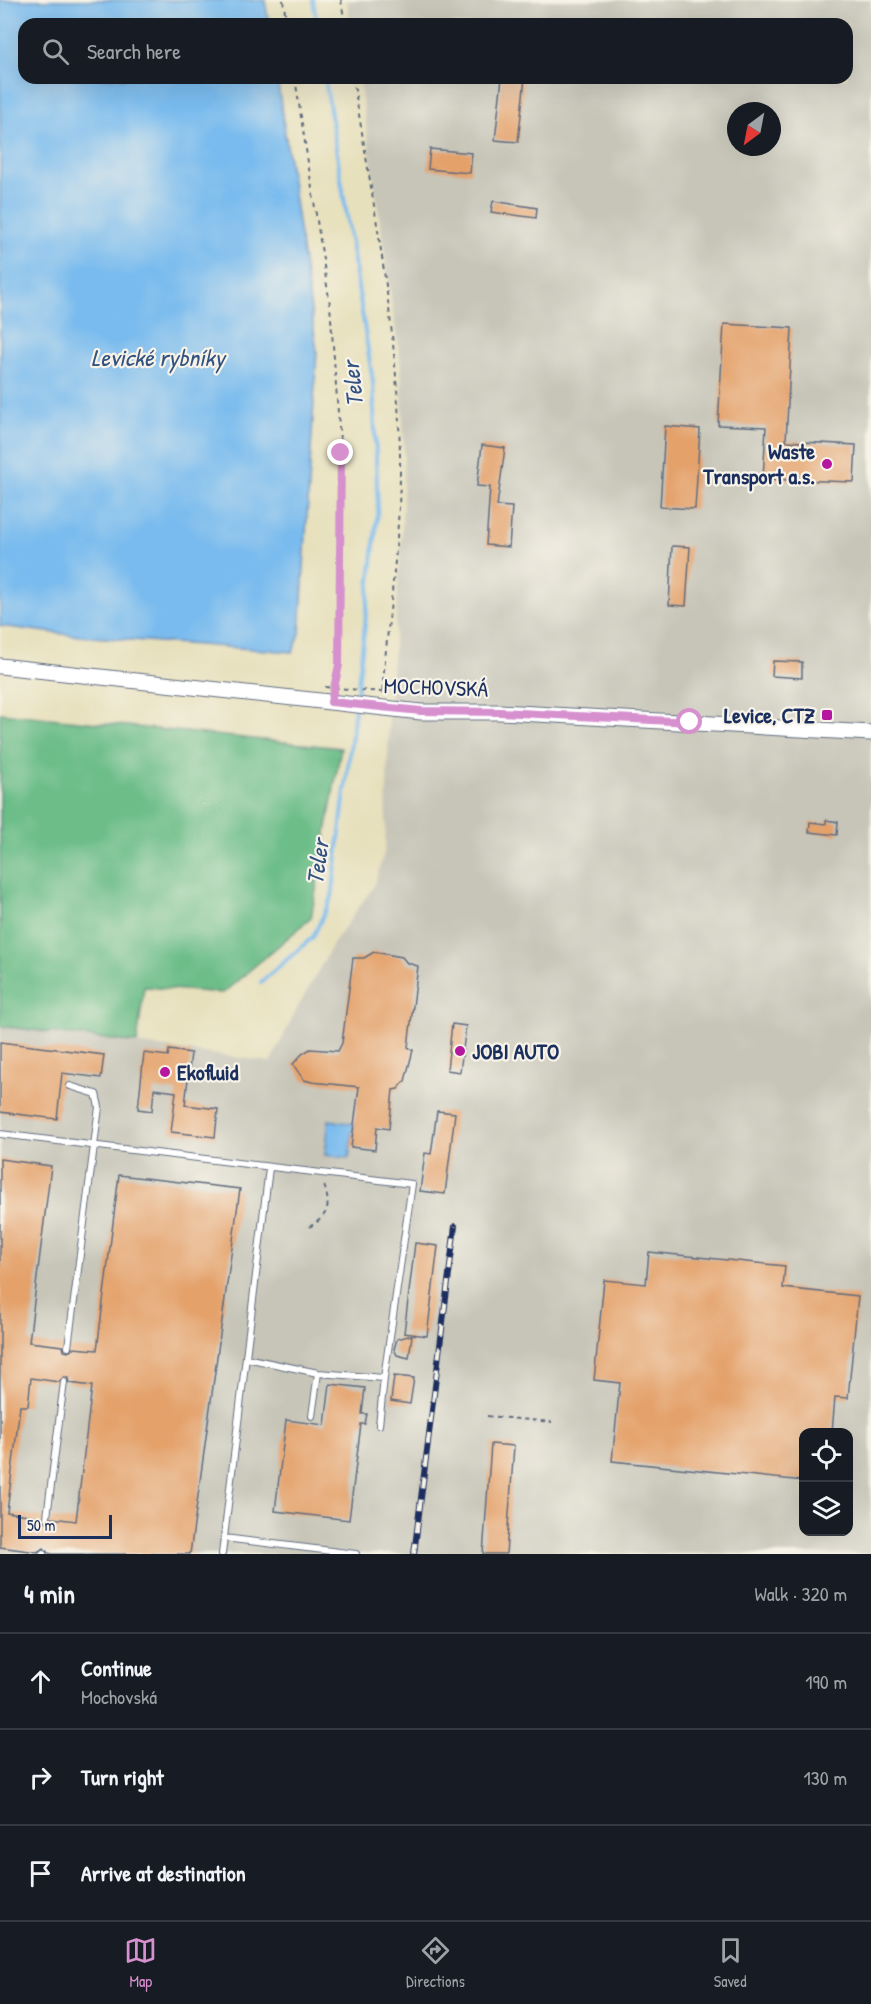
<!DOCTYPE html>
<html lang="en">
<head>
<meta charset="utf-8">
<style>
  body { margin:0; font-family:"Patrick Hand",sans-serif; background:#20242c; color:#f1f3f6 }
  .controls { position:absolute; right:18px; bottom:18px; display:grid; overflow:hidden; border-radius:12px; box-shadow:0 6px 24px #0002 }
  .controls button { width:54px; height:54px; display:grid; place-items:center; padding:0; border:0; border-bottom:2px solid #363941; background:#171b24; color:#f1f3f6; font:30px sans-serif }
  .compass { position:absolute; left:727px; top:102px; width:54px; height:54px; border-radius:50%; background:#171b24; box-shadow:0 6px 24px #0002; rotate:212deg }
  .scale { position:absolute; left:18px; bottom:15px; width:94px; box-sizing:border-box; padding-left:6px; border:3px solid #1b2f5e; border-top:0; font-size:16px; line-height:21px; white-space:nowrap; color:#1b2f5e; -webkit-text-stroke:4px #f7f3e8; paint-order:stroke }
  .stop { position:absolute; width:18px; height:18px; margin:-14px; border:4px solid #d690ce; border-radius:50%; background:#fff }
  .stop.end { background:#d690ce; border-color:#fff; box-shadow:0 2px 6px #0008 }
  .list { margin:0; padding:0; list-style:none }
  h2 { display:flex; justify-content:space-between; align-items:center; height:78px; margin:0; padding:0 24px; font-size:26px }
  h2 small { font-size:20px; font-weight:400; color:#9ea1a6 }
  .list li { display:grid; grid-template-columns:39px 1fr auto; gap:18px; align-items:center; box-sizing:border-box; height:96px; padding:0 24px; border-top:2px solid #363941 }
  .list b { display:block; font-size:22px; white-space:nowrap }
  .list p { margin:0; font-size:20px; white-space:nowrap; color:#9ea1a6 }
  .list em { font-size:20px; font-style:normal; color:#9ea1a6 }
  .icon { flex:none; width:33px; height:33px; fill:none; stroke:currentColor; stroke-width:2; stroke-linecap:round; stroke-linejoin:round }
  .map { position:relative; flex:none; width:871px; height:1554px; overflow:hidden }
  .search { position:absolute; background:#171b24; box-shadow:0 6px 24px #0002; left:18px; right:18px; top:18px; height:66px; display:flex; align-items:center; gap:15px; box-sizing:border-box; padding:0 21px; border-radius:18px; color:#9ea1a6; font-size:22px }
  .sheet { height:366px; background:#171b24 }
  nav { display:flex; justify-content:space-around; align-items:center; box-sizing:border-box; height:84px; border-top:2px solid #363941; background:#171b24; font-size:16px; color:#9ea1a6 }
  nav a { display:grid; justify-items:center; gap:3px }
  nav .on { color:#d690ce }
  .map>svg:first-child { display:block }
  .industrial { fill:#c6c5b8; fill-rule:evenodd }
  .forest { fill:#6cbd88; stroke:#447673; stroke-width:1.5 }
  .water { fill:#79bbee; stroke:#4a75a6; stroke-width:1.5 }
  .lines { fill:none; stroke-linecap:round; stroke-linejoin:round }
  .stream { stroke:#79bbee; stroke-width:4 }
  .building { fill:#e4a16b; fill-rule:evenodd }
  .service-casing { stroke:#626d7f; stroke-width:8 }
  .tertiary-casing { stroke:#626d7f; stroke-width:17 }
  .path { stroke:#626d7f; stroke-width:2; stroke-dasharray:4.5 4.5; stroke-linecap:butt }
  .service { stroke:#fff; stroke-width:6 }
  .tertiary { stroke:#fff; stroke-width:15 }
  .rail-casing { stroke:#1b2f5e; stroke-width:6 }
  .rail { stroke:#f7f3e8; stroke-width:4; stroke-dasharray:11; stroke-linecap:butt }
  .route { stroke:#d690ce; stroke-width:8 }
  .poi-dot { fill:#b5179e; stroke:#f7f3e8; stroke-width:2 }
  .labels { text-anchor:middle; stroke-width:4.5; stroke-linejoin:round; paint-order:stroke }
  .poi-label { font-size:22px; font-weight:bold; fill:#1b2f5e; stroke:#f7f3e8; text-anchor:end }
  .street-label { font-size:22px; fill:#1b2f5e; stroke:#f7f3e8 }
  .water-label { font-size:24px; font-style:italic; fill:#325282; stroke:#f7f3e8 }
</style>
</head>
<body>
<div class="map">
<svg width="871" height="1554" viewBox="0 0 871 1554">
  <rect width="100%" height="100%" fill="#f7f3e8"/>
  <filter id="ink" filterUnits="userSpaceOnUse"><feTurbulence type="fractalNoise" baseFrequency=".0167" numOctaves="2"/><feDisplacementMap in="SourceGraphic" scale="12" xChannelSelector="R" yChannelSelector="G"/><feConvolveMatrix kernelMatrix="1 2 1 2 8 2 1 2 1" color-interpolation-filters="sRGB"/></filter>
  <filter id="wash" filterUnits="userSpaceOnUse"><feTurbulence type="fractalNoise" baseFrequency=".008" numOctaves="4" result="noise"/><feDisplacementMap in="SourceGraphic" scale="24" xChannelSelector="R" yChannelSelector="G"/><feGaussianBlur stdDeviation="1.35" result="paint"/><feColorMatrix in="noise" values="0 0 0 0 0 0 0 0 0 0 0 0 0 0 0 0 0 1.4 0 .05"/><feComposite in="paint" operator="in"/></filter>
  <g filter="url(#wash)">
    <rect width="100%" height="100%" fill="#e7e0bc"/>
    <path class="industrial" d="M347 0H871V1554H0V1026L271 1062 293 1016 334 942 374 886 385 850 389 717 402 533 404 457 401 366 359 78H847V24H350ZM736 111H772V147H736ZM804 1432H848V1532H804Z"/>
    <path class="forest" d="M0 713 341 748 311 918 223 993 144 987 137 1043 0 1026Z"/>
    <path class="water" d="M0 0H265L269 24H24V78H277L317 351 300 633 293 652 79 636 0 626Z
      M329 1120 354 1124 349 1158 325 1155Z"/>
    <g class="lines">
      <path class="stream" d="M313 0 317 24
        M325 78 373 382 378 510 356 702
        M261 982 313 937 332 897 355 709"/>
    </g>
    <g id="blocks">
      <path class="building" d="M502 78H525L518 142 495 140Z
        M430 149 472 153 470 173 428 169Z
        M493 201 537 208 536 218 491 212Z
        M724 324 792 328 786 441 856 445 854 482 763 479 766 427 718 425Z
        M665 426 700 429 695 509 660 507Z
        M482 445 505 448 497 506 512 507 509 547 486 545 490 487 477 486Z
        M672 546 690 547 686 606 669 605Z
        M773 661 802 662V678L772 676Z
        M826 820 838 822 837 835 809 832 810 822 826 824Z
        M374 952 402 957 407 963 418 966 408 1047 413 1050 405 1081 398 1089 393 1090 389 1129 377 1127 375 1150 351 1147 359 1087 312 1082 304 1080 293 1064 302 1054 310 1049 338 1051 342 1043 353 958H364Z
        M452 1024 466 1026 460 1072 447 1070Z
        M0 1042 104 1055 101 1078 62 1073 57 1119 0 1112Z
        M169 1050 191 1053 185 1105 218 1109 215 1137 171 1132 176 1092 154 1089 152 1111 138 1109 144 1053 168 1056Z
        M437 1111 455 1113 445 1194 420 1191 425 1153 431 1154Z
        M0 1159 51 1166 29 1342 63 1346 64 1351 68 1352 73 1348 97 1350 119 1175 240 1189 190 1554H53L48 1553 44 1548 37 1552 0 1547ZM64 1377 68 1378 69 1383 92 1386 76 1521 52 1518 50 1522H46L42 1517 7 1512 20 1406H28L31 1378 59 1382Z
        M415 1243 438 1246 427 1336 404 1333Z
        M649 1252 785 1266 783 1288 858 1296 848 1398 835 1397 832 1432H804V1481L612 1461 620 1383 594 1380 604 1280 646 1284Z
        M412 1335 409 1358 397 1355 394 1349 397 1339Z
        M394 1376 414 1378 410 1404 391 1401Z
        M330 1384 365 1388 362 1414H367L365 1424H361L349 1520 275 1511 286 1420 325 1425Z
        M491 1444 514 1446 506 1554H483Z"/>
    </g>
  </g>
  <g filter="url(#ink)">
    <use href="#blocks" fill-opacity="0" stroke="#626d7f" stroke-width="1.5"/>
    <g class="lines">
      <defs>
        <path id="service" d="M0 1134 412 1184 384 1378
          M68 1347 99 1107 96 1094 70 1086
          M246 1358 318 1373 312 1416
          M318 1373 384 1378 379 1425
          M47 1517 64 1382
          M224 1538 356 1554
          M42 1554 43 1553
          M222 1554 269 1168"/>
        <path id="tertiary" d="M0 666 421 712H500L871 733"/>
      </defs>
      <use href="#service" class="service-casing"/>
      <use href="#tertiary" class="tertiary-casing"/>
      <path class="path" d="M283 0 287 24
        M341 0 345 24
        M295 78 330 305 341 453 339 665 333 688
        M353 78C373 203 398 328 400 456 401 536 388 615 382 695
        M325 687 382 692
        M309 1227C330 1215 331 1205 323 1182
        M487 1416 552 1422"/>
      <use href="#service" class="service"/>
      <use href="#tertiary" class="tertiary"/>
      <defs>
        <path id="rail" d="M414 1554 455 1226"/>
      </defs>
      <use href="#rail" class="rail-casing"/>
      <use href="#rail" class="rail"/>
    </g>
  </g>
  <g class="lines" filter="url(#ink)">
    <path class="route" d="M341 453 339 665 331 702 421 711 500 712 690 722"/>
  </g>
  <g class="poi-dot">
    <circle cx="827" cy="464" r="6"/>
    <rect x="821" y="709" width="12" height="12" rx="3"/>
    <circle cx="460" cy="1051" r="6"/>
    <circle cx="165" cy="1072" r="6"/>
  </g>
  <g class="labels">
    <g class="poi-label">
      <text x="815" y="459">Waste<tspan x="815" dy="25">Transport a.s.</tspan></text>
      <text x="815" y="723">Levice, CTZ</text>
      <text x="472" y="1059" text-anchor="start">JOBI AUTO</text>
      <text x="177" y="1080" text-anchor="start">Ekofluid</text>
    </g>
    <g class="street-label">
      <text transform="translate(436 687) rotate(2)" y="8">MOCHOVSKÁ</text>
    </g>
    <g class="water-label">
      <text x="158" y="366">Levické rybníky</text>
      <text transform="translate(353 384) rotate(-96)" y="8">Teler</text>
      <text transform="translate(318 862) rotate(-82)" y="8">Teler</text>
    </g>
  </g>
</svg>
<div class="controls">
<button><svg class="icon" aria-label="locate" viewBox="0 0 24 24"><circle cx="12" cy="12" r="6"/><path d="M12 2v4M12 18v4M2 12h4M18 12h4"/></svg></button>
<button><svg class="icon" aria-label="layers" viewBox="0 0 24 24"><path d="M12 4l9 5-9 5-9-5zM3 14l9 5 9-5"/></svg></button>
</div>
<svg class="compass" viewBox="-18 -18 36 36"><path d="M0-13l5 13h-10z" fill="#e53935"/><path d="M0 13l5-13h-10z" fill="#9ea1a6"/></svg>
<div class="scale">50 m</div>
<div class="stop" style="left:690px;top:722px"></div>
<div class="stop end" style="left:341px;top:453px"></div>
<div class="search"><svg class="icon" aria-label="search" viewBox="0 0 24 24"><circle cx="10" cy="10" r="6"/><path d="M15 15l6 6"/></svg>Search here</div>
</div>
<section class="sheet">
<h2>4 min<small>Walk · 320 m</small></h2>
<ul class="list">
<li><svg class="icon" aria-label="ahead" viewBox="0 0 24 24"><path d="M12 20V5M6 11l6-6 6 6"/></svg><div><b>Continue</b><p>Mochovská</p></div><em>190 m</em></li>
<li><svg class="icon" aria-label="right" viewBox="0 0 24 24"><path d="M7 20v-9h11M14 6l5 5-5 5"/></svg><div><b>Turn right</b></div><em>130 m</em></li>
<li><svg class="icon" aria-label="arrive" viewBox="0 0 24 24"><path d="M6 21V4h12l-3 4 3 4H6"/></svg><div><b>Arrive at destination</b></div></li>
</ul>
</section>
<nav>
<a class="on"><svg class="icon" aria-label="map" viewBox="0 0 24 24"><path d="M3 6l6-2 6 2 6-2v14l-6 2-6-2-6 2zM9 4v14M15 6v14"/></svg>Map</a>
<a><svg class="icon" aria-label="directions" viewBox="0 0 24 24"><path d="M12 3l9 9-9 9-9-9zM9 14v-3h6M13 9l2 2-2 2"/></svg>Directions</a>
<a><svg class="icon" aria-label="saved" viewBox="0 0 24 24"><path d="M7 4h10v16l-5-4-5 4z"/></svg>Saved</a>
</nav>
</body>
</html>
